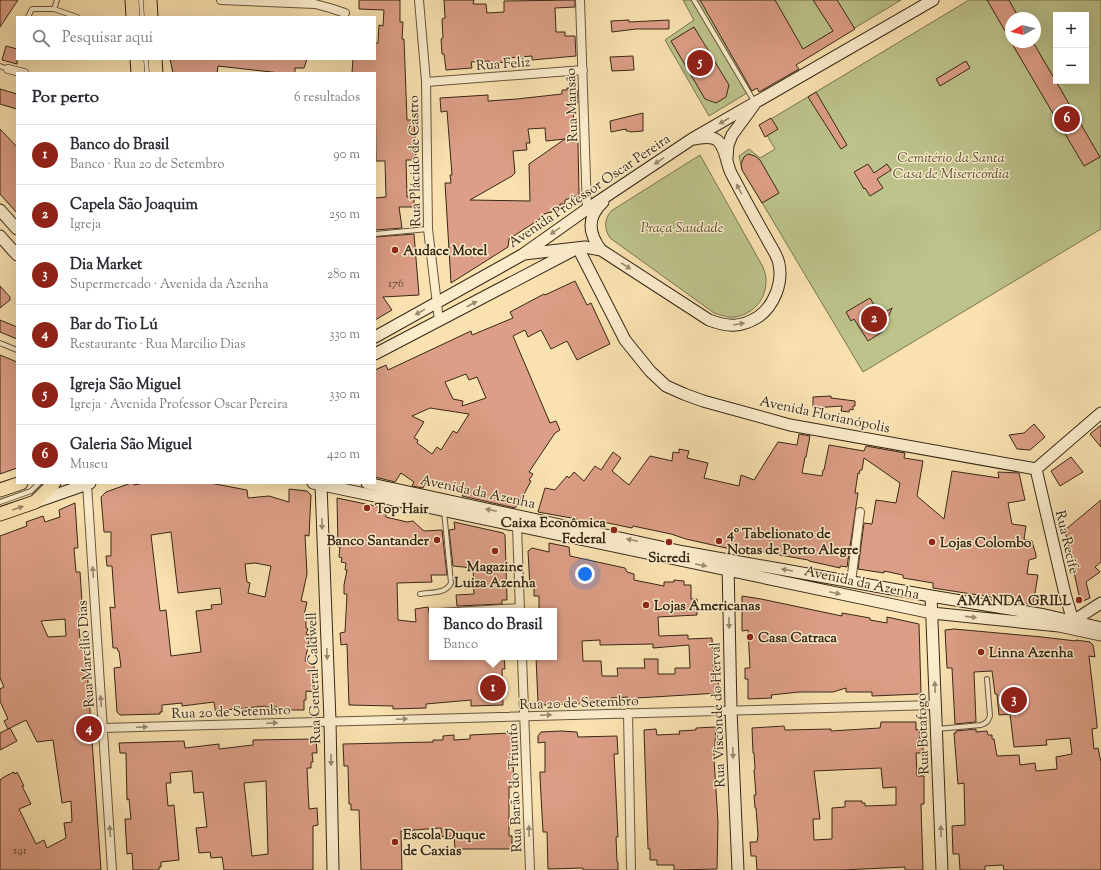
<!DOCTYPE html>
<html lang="pt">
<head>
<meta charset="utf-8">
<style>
  body { margin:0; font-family:"Sorts Mill Goudy",serif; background:#f2f2f3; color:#2b2b33 }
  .controls { position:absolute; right:12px; top:12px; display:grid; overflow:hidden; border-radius:0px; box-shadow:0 4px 16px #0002 }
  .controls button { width:36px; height:36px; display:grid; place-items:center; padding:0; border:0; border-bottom:1px solid #e1e1e2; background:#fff; color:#2b2b33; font:20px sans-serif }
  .compass { position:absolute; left:1005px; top:12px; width:36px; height:36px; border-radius:50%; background:#fff; box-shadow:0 4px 16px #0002; rotate:262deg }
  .you { position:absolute; left:585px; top:574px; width:14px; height:14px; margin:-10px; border:3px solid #fff; border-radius:50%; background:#1a73e8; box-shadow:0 0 0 6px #1a73e833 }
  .badge { display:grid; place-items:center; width:26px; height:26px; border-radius:50%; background:#8f2418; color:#fff; font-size:13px; font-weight:700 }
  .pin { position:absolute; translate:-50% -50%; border:2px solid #fff; box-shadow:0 1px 4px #0006 }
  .popup { position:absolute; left:429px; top:608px; width:128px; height:52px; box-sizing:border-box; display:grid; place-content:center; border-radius:0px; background:#fff; filter:drop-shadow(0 1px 3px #0005); font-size:13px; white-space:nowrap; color:#7c7c81 }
  .popup b { font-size:15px; color:#2b2b33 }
  .popup::after { content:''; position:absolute; left:50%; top:100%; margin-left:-8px; border:8px solid transparent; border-top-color:#fff }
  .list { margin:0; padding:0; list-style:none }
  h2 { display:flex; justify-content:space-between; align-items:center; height:52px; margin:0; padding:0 16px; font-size:17px }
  h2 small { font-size:13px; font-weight:400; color:#7c7c81 }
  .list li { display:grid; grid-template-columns:26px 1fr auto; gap:12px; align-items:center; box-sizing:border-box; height:60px; padding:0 16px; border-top:1px solid #e1e1e2 }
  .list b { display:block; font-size:15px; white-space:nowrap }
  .list p { margin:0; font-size:13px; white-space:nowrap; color:#7c7c81 }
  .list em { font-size:13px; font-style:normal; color:#7c7c81 }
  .icon { flex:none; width:22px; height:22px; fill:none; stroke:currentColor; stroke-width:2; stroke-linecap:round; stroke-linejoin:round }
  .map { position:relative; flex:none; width:1101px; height:870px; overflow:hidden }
  .search { position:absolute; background:#fff; box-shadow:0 4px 16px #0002; left:16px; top:16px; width:360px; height:44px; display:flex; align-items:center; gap:10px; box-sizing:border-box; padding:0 14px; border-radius:0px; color:#7c7c81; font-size:15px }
  .panel { position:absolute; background:#fff; box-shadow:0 4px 16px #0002; left:16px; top:72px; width:360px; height:412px; border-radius:0px }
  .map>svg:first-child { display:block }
  .green { fill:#bdc38b; stroke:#7a7550; fill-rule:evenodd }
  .building { fill:#dc9e86; stroke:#372715; fill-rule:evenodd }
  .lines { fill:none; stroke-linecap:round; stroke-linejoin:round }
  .lane-casing { stroke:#68563c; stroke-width:6 }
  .street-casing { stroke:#68563c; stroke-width:10 }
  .secondary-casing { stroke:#372715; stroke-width:13 }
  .primary-casing { stroke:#372715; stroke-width:15 }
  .lane { stroke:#fbeccc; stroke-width:4 }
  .street { stroke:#fbeccc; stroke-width:8 }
  .secondary { stroke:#fbeccc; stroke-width:11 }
  .primary { stroke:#f9e2b0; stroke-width:13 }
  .oneway { fill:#998a70 }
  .oneway2 { fill:#988462 }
  .poi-dot { fill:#8f2418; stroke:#fbeccc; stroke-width:1.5 }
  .labels { text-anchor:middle; stroke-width:3; stroke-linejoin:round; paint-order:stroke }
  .number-label { font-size:12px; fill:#604531 }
  .street-label { font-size:14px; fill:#372715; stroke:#fbeccc }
  .park-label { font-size:14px; font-style:italic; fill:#584e32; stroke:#fbeccc }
  .poi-label { font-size:14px; font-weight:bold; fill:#372715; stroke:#fbeccc; text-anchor:start }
</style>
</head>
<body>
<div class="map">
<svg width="1101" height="870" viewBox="0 0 1101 870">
  <rect width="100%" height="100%" fill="#f9e2b0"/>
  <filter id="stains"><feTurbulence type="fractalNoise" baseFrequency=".005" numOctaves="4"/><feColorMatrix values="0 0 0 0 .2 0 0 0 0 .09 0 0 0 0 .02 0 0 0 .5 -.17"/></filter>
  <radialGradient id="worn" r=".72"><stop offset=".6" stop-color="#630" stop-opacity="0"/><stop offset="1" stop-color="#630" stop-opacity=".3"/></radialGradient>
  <path class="green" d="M683 0H901L709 116 665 40 694 20Z
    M969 0H1101V229L863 372 742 169 739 156 749 149 760 158 775 149 761 125ZM1056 15H1086V81H1056ZM1011 18H1035V42H1011Z
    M700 155 763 267C764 271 766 275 766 279 767 298 754 314 735 317 728 318 721 315 714 313L610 238C604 228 604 220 611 211Z"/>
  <path class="building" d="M0 0H18L0 27Z
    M359 0H400V22H403L402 39H404L407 120H414L416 157H412V160H406L407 197H414V207H399L402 228 375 230V198L386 197 385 161H376L375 73H352L353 59H375V43H378L379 25 383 26 384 10 359 9Z
    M444 0H474L473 4H486L487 13 504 12V1L575 0V7L555 8 556 32H565V36H575L576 56 532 60V56L508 58V62L489 63V61L471 62 472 68 446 70 444 54H442L441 39 443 38 442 19 445 18Z
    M700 0H775L803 49 833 31 813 0H837L855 29 796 65 799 69 759 92 757 88 752 91Z
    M987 0H1009L1019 18H1011V41Z
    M629 20V22L669 20V29H636L612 32 611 21Z
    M694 27 729 85 726 97 716 103 705 99 671 41Z
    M1011 42H1033L1100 157 1084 166Z
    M6 46 17 49V64L2 60Z
    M633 56 634 70 612 71 610 57Z
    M170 59H307L304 68H295V73H280L218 66 217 73H173Z
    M966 61 970 68 940 86 936 79Z
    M567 88H574L577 90 578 103H573L574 135 577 133 578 144 579 195 565 200V204H560V209H552V212L547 213 540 216V219L509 239 508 247 451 283 445 183H451L450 175H452L447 111 441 112 440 98 488 95V101L517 99 562 94V90H567ZM545 128 546 141 565 139 529 164 530 201 470 200 512 176 515 173 513 151 527 150 526 143H530L528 129Z
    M0 89 17 94V109L0 104Z
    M816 92 847 145 841 149 808 97Z
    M643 113V131L630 132 629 131H626V129L611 132 610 121Z
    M771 118 778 129 765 137 759 125Z
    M0 129 17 147V213L0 194Z
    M748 154 755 156 760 160 779 193 762 203 742 170 741 164 744 157Z
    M868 164 874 173 887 164 891 170 877 179 883 188 870 196 865 188 864 189 854 172Z
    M414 234 419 295 383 297 392 310 375 320V237Z
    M575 281 587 305 591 303 610 344 577 360 567 341 551 349 541 330 528 337 525 330 513 336 550 423 556 421 560 430 555 433 529 472 533 474 529 480 531 481 523 496 515 508 462 496 465 491 447 486 426 482 423 488 412 486 414 482 401 473 395 482 375 477V370L386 365 388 370 471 331 472 335 513 318 510 312 544 294 545 295ZM466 374 469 380 477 377 486 398 462 406 463 401 453 399 445 382ZM430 408 469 414 457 433 453 431 441 450 437 447 432 454 417 443 418 440 414 438 424 422 412 416Z
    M0 286 10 297V300L0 308Z
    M870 298 880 315 892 308 882 332 868 341 854 319 851 321 846 312Z
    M0 320 17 327V339L0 332Z
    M0 355 17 362V468L0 474Z
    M831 396V398L855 401V406H853V410L850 409 849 412 841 411 842 406 813 408V397Z
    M1034 424 1045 437 1030 450 1017 449 1009 435 1024 433Z
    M1101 425V447L1090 434Z
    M799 434 810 436 806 457H805L802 473 822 476 823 470H824L829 445 864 451 866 446 905 453 904 458 923 461 917 496 944 519 952 471 999 478 998 472 1019 473 1025 500 1008 503 1012 524 1026 526 1024 539 1032 541 1036 555V558L1029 560 1027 574 1038 575 1033 605 1014 601 1015 598 997 596V598L933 588V583L903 578V575L884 571V573L858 569 864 523 872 524 876 500 896 503 900 483 864 458 862 470H860L859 474 858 473 855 493H858L847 567 840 566V568L809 561 808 560 741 548 740 550 726 548 686 539 671 534 633 526 632 528 603 522 600 526 576 521 577 519 538 512 545 488 555 490 567 476 569 478 574 472 584 481 595 466 601 470 613 452 621 458 612 471 629 485 650 456 672 461 673 452 679 453V449L689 451 687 458 708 463 704 478 739 486 741 475 754 480 778 442 797 445Z
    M1071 457 1083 472 1060 486 1051 471Z
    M131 483H133L134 485 143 483H210L247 490 248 498 269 496 289 502V489L307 491 311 495 309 536 305 535 307 574 301 601 307 602 304 615 306 616V628L308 629 306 634 310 635 309 637H310L305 661 314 663V692L306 691V700H304V710H282V708H277V707H266L265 706 226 710 227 714 216 715 214 702 182 706V703L162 705V712H160V714L120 715 117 712 114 668 121 667 119 651H118L117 648H113L110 607 115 608 112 566H107L106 556H111V532H104L101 497 106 492ZM171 532 178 593 220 588 222 604 211 605 212 609 196 611 201 652 171 656 166 610 160 611 151 535ZM255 563 271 566 265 597 248 593 250 583 247 582 245 564Z
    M337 498 385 508 386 517 407 522 413 521 424 531 442 530 447 575H431L432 582 397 583 398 620 416 622 415 609 428 607 429 613H432V657H504L505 669H502L503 705 471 706V700L426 704V708L393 709V706L349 705 347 644 341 645 340 633 345 632 347 594H344V585L347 570H345L346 563 341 562 342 558 339 557 340 547H338Z
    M1101 500V562L1095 567 1100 572 1086 582 1090 598 1083 601 1080 600 1065 530Z
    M75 503 78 548H74L76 572H80L83 618H78L80 639H85L101 870H0V780L4 777 14 772 15 774 17 772 24 786H22L31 804 19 809 36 844 44 840 47 848 66 838 64 823 72 822 71 801 62 803 53 740 37 742 26 720 8 729 4 721 8 719 0 701V689L4 687 0 678V536L27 526 26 522 43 516 45 522 60 517 59 510ZM65 619 66 636 48 637 41 621Z
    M454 522 503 533 505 535 507 600H502V604L457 606 456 595 474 594 473 568 453 566 449 530 455 529Z
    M549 543 569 547 570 556 625 568 627 572 634 574V580L664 586V582H674V580L684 581V585H691V599H697V615L658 617 659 636 688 635V639L712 638 714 680 718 679 719 693 637 698V702H628V697L611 698V703L540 705 538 703 536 657H554V611H539V596H534V587L530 588 528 551 532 548 549 552ZM600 640V645L653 644V648L689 645 690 668H675V674H658V659H644L645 668H617L618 676H602L601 661H583L582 641Z
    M742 596 761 599 842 616V613L870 618V620L887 623V617L919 624 921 694 872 696V692H846V688L833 692H799L771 695 772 698 748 699V679H745V668H750L748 630 742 631Z
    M954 629 1042 637 1076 641V640L1090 642 1093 645 1095 657 1089 656 1097 724V728L1092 729 1094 749 1098 748 1101 762V870H1004L1003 865 985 866V870H960L959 854H953L952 826 965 825 964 783 958 784 954 733H956V731L976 729V732L987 731 988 735H992V739H994L997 756 1019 755 1020 765 1035 763 1036 771 1057 769 1056 757 1072 754 1070 738 1046 740 1047 745 1014 747 1010 714 999 715 997 694H995L992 671 974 672 976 722 955 724 952 668H947L945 630Z
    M881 722H916V730L920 729V741H923V753H916L917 776H924V804H921L923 870H905V867L842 870H757L756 856H751L750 842H757L758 835 756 808H755L754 795H756L754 770 755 769 754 753H753L752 728 784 726 785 730 831 729V731L880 728ZM881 768 883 788 896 787V805L865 806V803H862V801H845V807L832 808V839L814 840 813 819H820L814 771Z
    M716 727 714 759 718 822 717 869 674 870V865H657V860H650V849H648L644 730 656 729 657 735 680 734 679 731 696 730V728Z
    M10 728 17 741 0 750V733Z
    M561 731 577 732 578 737 617 736 618 754H614L618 837H616L617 862H618V870H583V868L548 869 547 832H543L540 777V772H545V742L538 743V736L541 732Z
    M510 733 512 736 514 787H509V836H512V849H455L454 836 442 837 441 828 401 831 402 870H361L359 810H351V804H349L348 766H344L343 744 433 742V740H443V736L454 735V740L470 739V735Z
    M316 739 317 753H312L313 762H311V768H307L309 809 317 808 318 825 313 826V870H224L222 857 211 858 210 852 199 853 196 828 207 827 203 792 194 793 192 771 170 773 171 783H166L168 806 174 805 179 860 161 862V867H159V870H133L132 853 127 854 125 819H131L129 799 127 800 126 753H120L119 743 184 741 185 748 219 744V749L253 745V740ZM266 781 268 854 252 856 244 783Z"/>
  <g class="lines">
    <defs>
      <path id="lane" d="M141 0 142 17
        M694 0 754 101
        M54 9 57 0
        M28 17 32 9H54L77 17
        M146 59 147 73
        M0 66 8 69
        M375 234 428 229
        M0 343 17 350
        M0 502 31 491 39 483
        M420 594C431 592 446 594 451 583L444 511
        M439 611 520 606
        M937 729 981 725C987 723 988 721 990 716L987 679"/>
      <path id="street" d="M221 0 315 4 330 8 345 13
        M419 0 426 82 428 229 439 321
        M580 0 587 209
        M8 69 24 73
        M426 82 583 70
        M87 484 112 870
        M517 526 520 611
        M851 582 860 512
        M522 657 530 870
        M628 713 631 868
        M103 728 935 705"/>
      <path id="secondary" d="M727 158 728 145 732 135 754 105
        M0 210 17 229
        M0 236 17 255
        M578 248 625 340 650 371 666 386 684 394 703 401 790 425 1036 469
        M601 250C588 233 587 217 603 202
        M524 254 585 247 601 250 709 320C728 327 740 328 758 317 774 306 783 283 779 264 778 256 771 247 767 239 755 218 743 196 732 175 726 165 727 150 718 141 712 135 702 138 694 139
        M375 337 522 255 587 209 692 139 933 0
        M375 354 572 251
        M1036 469 1065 594 1073 621
        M1036 469 1101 413
        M313 483 932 613 1059 626 1101 635
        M367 483 684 552 931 596 1045 615 1101 628
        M321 485 330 721 333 870
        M36 502 90 483
        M728 564 731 710 738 870
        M931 596 942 870
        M1070 623 1101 603"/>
      <path id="primary" d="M132 0 133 17
        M150 0 151 17
        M137 59 138 73
        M155 59 156 73
        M0 490 21 483
        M0 514 35 502 54 483"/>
    </defs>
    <use href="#lane" class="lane-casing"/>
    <use href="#street" class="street-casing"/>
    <use href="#secondary" class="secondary-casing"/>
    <use href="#primary" class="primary-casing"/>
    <use href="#lane" class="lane"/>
    <use href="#street" class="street"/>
    <use href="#secondary" class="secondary"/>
    <use href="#primary" class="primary"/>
  </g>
  <defs><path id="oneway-solid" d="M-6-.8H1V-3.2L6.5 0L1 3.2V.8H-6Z"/></defs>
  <g class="oneway">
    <use href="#oneway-solid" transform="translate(724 121) rotate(150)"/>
    <use href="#oneway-solid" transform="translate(659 161) rotate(146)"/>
    <use href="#oneway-solid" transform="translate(739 189) rotate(-118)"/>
    <use href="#oneway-solid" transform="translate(555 231) rotate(145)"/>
    <use href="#oneway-solid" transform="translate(626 266) rotate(33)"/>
    <use href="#oneway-solid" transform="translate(472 304) rotate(-28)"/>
    <use href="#oneway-solid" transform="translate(420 312) rotate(151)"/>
    <use href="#oneway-solid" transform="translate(739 324) rotate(-10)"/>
    <use href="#oneway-solid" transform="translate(491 510) rotate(-168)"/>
    <use href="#oneway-solid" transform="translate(322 524) rotate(88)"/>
    <use href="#oneway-solid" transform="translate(632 540) rotate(-168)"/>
    <use href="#oneway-solid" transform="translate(701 565) rotate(10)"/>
    <use href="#oneway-solid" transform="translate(787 570) rotate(-170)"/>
    <use href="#oneway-solid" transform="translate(93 572) rotate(-94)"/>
    <use href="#oneway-solid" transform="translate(835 593) rotate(12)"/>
    <use href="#oneway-solid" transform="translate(971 617) rotate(6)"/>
    <use href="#oneway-solid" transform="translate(729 623) rotate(89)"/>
    <use href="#oneway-solid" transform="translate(327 654) rotate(88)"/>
    <use href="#oneway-solid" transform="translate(935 687) rotate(-92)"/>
    <use href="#oneway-solid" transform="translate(101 701) rotate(-94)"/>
    <use href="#oneway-solid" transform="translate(546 715) rotate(-2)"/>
    <use href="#oneway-solid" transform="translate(402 719) rotate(-2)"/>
    <use href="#oneway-solid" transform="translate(272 723) rotate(-2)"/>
    <use href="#oneway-solid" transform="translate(142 727) rotate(-2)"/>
    <use href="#oneway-solid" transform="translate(733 753) rotate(88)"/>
    <use href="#oneway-solid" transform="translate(331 760) rotate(89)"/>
    <use href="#oneway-solid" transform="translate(110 831) rotate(-94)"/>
    <use href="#oneway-solid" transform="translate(529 831) rotate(-92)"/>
    <use href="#oneway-solid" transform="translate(941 831) rotate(-92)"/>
  </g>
  <use class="oneway2" href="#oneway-solid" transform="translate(18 508) rotate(-19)"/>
  <g class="poi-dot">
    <circle cx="395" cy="250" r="4"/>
    <circle cx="367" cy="508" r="4"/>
    <circle cx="614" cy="530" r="4"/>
    <circle cx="437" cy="540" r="4"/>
    <circle cx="719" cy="541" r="4"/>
    <circle cx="669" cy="542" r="4"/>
    <circle cx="932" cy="542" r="4"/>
    <circle cx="495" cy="551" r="4"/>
    <circle cx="1079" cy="600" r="4"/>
    <circle cx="646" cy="605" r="4"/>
    <circle cx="750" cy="637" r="4"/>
    <circle cx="981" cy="652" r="4"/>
    <circle cx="395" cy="842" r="4"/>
  </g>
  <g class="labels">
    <g class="number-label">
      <text x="396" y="287">176</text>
      <text x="20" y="854">191</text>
    </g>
    <g class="street-label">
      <text transform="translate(503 63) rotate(-4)" y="5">Rua Feliz</text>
      <text transform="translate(571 105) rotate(-92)" y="5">Rua Mansão</text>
      <text transform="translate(414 161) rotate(-91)" y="5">Rua Plácido de Castro</text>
      <text transform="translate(589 190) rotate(-34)" y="5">Avenida Professor Oscar Pereira</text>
      <text transform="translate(825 414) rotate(12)" y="5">Avenida Florianópolis</text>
      <text transform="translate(478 491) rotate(12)" y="5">Avenida da Azenha</text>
      <text transform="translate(1068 542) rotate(77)" y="5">Rua Recife</text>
      <text transform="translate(862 582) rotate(12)" y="5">Avenida da Azenha</text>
      <text transform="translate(85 654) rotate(-94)" y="5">Rua Marcílio Dias</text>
      <text transform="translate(313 678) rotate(-92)" y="5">Rua General Caldwell</text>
      <text transform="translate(579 702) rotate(-2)" y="5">Rua 20 de Setembro</text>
      <text transform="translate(231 711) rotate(-2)" y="5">Rua 20 de Setembro</text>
      <text transform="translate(717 715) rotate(-92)" y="5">Rua Visconde do Herval</text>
      <text transform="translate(922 734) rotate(-92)" y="5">Rua Botafogo</text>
      <text transform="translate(514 788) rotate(-92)" y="5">Rua Barão do Triunfo</text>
    </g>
    <g class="park-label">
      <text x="951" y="162">Cemitério da Santa<tspan x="951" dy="16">Casa de Misericórdia</tspan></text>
      <text x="682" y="232">Praça Saudade</text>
    </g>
    <g class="poi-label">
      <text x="403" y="255">Audace Motel</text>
      <text x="375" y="513">Top Hair</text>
      <text x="606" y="527" text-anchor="end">Caixa Econômica<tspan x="606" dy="16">Federal</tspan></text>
      <text x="727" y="538">4º Tabelionato de<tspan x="727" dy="16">Notas de Porto Alegre</tspan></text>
      <text x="429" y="545" text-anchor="end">Banco Santander</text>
      <text x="940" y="547">Lojas Colombo</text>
      <text x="669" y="562" text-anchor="middle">Sicredi</text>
      <text x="495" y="571" text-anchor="middle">Magazine<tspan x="495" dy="16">Luiza Azenha</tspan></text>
      <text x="1071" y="605" text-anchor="end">AMANDA GRILL</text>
      <text x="654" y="610">Lojas Americanas</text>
      <text x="758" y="642">Casa Catraca</text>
      <text x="989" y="657">Linna Azenha</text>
      <text x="403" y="839">Escola Duque<tspan x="403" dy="16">de Caxias</tspan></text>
    </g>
  </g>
  <rect width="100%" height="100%" filter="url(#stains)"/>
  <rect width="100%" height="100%" fill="url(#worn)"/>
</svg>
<div class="controls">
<button>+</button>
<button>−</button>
</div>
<svg class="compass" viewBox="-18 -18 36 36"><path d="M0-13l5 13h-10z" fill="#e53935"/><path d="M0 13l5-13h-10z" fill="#7c7c81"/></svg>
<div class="you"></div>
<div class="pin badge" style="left:493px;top:688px">1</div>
<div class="popup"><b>Banco do Brasil</b>Banco</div>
<div class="pin badge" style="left:874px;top:319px">2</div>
<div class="pin badge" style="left:1014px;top:700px">3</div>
<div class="pin badge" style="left:89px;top:729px">4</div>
<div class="pin badge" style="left:700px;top:63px">5</div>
<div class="pin badge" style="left:1067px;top:119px">6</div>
<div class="search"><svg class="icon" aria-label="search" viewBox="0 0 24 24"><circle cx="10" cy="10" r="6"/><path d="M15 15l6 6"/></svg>Pesquisar aqui</div>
<section class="panel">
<h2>Por perto<small>6 resultados</small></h2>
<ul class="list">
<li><span class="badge">1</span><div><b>Banco do Brasil</b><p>Banco · Rua 20 de Setembro</p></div><em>90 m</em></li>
<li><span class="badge">2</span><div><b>Capela São Joaquim</b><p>Igreja</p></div><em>250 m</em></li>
<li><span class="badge">3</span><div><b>Dia Market</b><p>Supermercado · Avenida da Azenha</p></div><em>280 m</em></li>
<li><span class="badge">4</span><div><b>Bar do Tio Lú</b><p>Restaurante · Rua Marcílio Dias</p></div><em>330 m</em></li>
<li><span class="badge">5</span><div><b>Igreja São Miguel</b><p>Igreja · Avenida Professor Oscar Pereira</p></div><em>330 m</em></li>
<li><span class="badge">6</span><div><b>Galeria São Miguel</b><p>Museu</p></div><em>420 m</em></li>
</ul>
</section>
</div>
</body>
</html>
